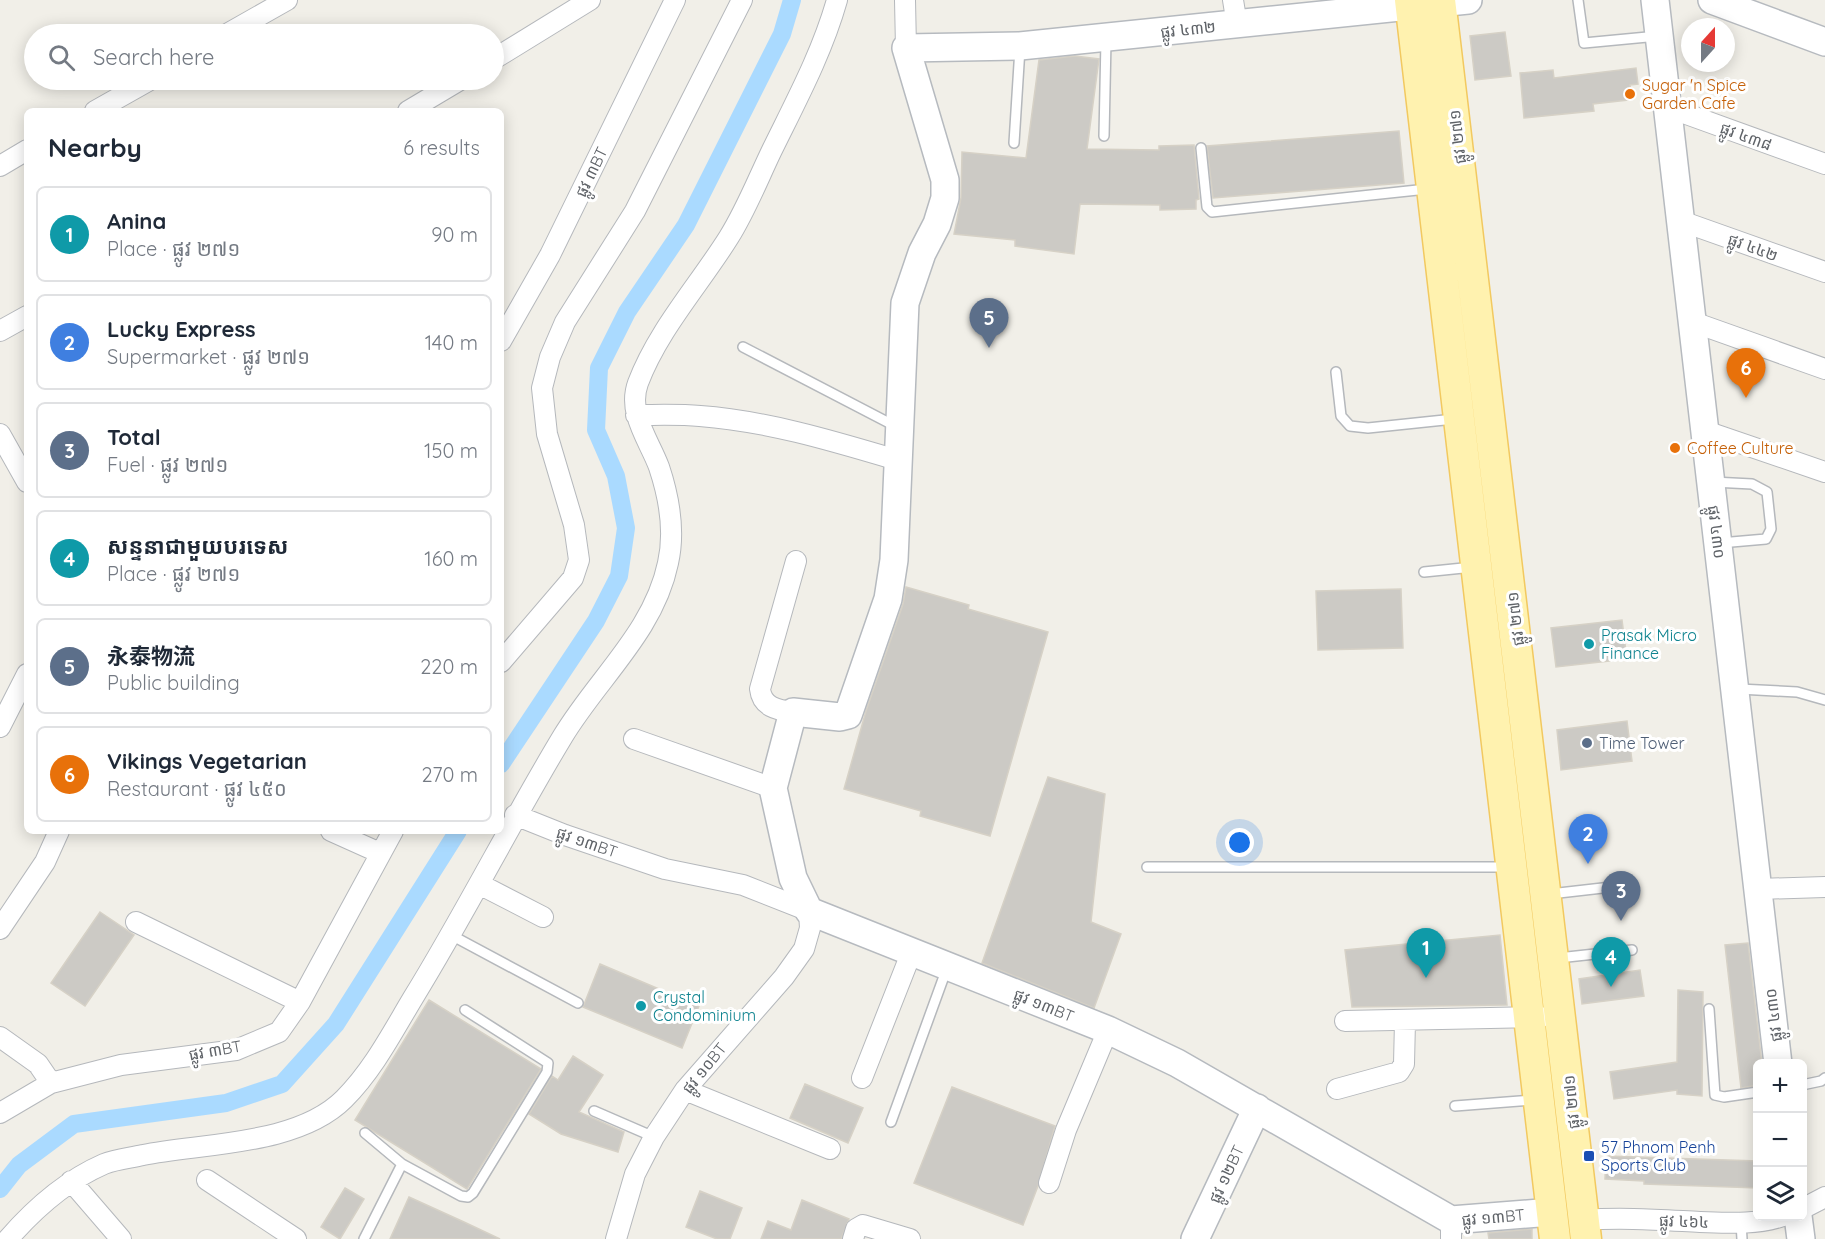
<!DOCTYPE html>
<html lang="en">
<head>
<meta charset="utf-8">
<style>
  body { margin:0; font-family:Quicksand,"Noto Sans SC","Noto Sans Khmer",sans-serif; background:#f2f2f3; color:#1f2937 }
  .controls { position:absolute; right:18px; bottom:18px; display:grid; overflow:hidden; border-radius:9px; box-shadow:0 3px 15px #0003 }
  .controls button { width:54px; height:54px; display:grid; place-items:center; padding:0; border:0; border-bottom:2px solid #e0e1e3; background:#fff; color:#1f2937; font:30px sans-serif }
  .compass { position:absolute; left:1681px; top:18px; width:54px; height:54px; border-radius:50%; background:#fff; box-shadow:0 3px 15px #0003; rotate:21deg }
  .you { position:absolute; left:1240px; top:843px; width:21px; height:21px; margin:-15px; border:4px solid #fff; border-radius:50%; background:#1a73e8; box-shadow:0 0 0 9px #1a73e833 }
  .badge { display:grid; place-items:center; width:39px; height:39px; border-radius:50%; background:#2563eb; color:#fff; font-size:20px; font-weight:700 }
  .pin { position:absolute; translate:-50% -50px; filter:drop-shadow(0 2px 3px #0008) }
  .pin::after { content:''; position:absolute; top:32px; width:21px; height:18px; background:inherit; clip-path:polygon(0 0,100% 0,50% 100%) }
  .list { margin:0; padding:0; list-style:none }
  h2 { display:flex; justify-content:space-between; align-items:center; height:78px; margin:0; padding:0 24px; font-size:26px }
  h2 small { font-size:20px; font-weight:400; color:#747a83 }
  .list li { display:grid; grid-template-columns:39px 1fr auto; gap:18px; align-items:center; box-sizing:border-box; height:96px; margin:0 12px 12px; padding:0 12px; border:2px solid #e0e1e3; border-radius:9px }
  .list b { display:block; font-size:22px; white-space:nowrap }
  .list p { margin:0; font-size:20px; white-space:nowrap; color:#747a83 }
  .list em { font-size:20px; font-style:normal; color:#747a83 }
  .icon { flex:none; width:33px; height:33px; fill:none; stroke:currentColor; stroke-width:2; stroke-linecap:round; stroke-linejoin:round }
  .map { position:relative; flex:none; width:1825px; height:1239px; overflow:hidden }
  .search { position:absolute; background:#fff; box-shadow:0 3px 15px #0003; left:24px; top:24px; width:480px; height:66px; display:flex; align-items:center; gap:15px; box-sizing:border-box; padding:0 21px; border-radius:33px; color:#747a83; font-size:22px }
  .panel { position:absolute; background:#fff; box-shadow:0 3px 15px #0003; left:24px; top:108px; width:480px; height:726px; border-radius:9px }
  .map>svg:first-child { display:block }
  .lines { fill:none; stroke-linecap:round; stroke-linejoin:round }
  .canal { stroke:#aadaff; stroke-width:18 }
  .building { fill:#cccac5; stroke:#d6d1c6; stroke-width:1.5 }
  .lane-casing { stroke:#b5b8bc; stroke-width:12 }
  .street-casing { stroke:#b5b8bc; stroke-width:22 }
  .secondary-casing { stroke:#b6babf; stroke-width:30 }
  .primary-casing { stroke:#f2c960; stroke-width:33 }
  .lane { stroke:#fff; stroke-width:9 }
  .street { stroke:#fff; stroke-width:20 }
  .secondary { stroke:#fff; stroke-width:27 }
  .primary { stroke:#fff2af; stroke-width:30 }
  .food-dot { fill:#e8710a; stroke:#fff; stroke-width:2 }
  .culture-dot { fill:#0f9aa8; stroke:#fff; stroke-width:2 }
  .service-dot { fill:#5c6f8a; stroke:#fff; stroke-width:2 }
  .transit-dot { fill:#1a4fb4; stroke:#fff; stroke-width:2 }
  .labels { text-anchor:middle; stroke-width:6; stroke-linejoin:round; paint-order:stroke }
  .street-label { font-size:16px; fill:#5f6368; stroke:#fff }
  .food-label { font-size:16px; fill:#c56008; stroke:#fff; text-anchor:start }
  .culture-label { font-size:16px; fill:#0d838f; stroke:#fff; text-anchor:start }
  .service-label { font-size:16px; fill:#4e5e75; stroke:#fff; text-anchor:start }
  .transit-label { font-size:16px; fill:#164399; stroke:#fff; text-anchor:start }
</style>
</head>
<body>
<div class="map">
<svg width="1825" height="1239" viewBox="0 0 1825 1239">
  <rect width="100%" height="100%" fill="#f1efe8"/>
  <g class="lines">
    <path class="canal" d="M501 764 596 621 619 576 626 528 616 476 596 430 599 368 627 312 686 225 782 34 792 0
      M0 1189 19 1165 74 1124 226 1103 282 1084 336 1024 458 831"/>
  </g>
  <path class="building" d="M1505 32 1511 76 1475 80 1470 36Z
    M1075 56 1099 59 1087 149 1159 150V146L1194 145 1199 199 1196 200V209L1160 210V205L1080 204 1074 254 1015 246V240L954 234 961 198 962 152 1026 158 1039 60Z
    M1636 68 1638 84 1630 85 1631 92H1627L1628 100 1593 104 1594 111 1524 118 1520 73 1553 70 1554 78Z
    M1399 131 1404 183 1213 198 1207 146Z
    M906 587 969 605 968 609 1048 632 990 836 920 816 921 811 844 789 866 711 903 604Z
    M1401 589 1403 648 1318 650 1316 591Z
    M1622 620 1627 659 1556 667 1551 628Z
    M1627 721 1632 761 1561 770 1557 730Z
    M1048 777 1105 794 1091 922 1121 934 1094 1008 982 963Z
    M100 912 134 935 85 1006 51 983Z
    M1500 935 1507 1005 1352 1007 1345 950Z
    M1748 943 1762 1064H1758V1085L1741 1088 1725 945Z
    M600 964 699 1006 682 1048 583 1007Z
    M1640 970 1644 996 1582 1004 1579 979Z
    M1678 990 1703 992 1702 1096 1677 1094V1090L1614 1099 1610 1072 1677 1062Z
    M429 1000 541 1069 467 1189 355 1120Z
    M573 1056 603 1075 579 1112 624 1132 618 1152 561 1134 529 1114 552 1076 558 1080Z
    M805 1084 863 1108 848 1143 790 1118Z
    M952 1087 1055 1126 1038 1186 1023 1225 914 1183Z
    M1606 1156 1758 1161V1188L1644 1184V1181L1605 1179Z
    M345 1188 364 1199 340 1239 321 1227Z
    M700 1191 742 1208 730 1239H717L686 1227Z
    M409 1197 464 1222 500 1239H390Z
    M802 1200 849 1219 841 1239H761L768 1221 791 1230Z
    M1532 1229V1239H1489L1488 1233Z"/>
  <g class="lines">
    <defs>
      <path id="lane" d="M1578 0 1584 43 1658 36
        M1104 136 1106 40
        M1014 143 1020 48
        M1201 148 1207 207 1212 212 1427 189
        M743 347 895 426
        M1336 372 1341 416 1350 426 1368 428 1454 419
        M1713 482 1752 484 1767 492 1771 529 1766 539 1720 543
        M1424 572 1473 567
        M1739 689 1797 692 1825 700
        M1147 867H1508
        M1550 894 1620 886
        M451 935 578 1003
        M1558 958 1632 950
        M1709 1009 1715 1095 1724 1097 1758 1092
        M1802 1085 1821 1081 1825 1078
        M1455 1106 1533 1100
        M594 1111 654 1137
        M891 1122 947 968
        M365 1133 402 1164 461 1196 468 1197 473 1193 547 1072 548 1063 465 1010
        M1741 1223 1742 1239
        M364 1239 402 1164"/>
      <path id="street" d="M905 0 906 48
        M1233 0 1237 25
        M227 34 287 0
        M494 59 590 0
        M1667 107 1825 164
        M95 111 150 80
        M408 111 460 80
        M0 166 27 150
        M1681 221 1825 272
        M1693 322 1825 369
        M0 331 27 316
        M501 341 550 255 675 0
        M636 415C657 415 679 414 700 416 767 421 833 441 897 460
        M1705 431 1825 472
        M0 434 27 482
        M501 662 573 578 579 560 574 525 547 434 542 388 550 357 565 322 635 211 742 0
        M793 712C777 710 762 707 760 689L796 561
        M0 727 27 674
        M634 739 773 788
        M515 815 565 835 665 869 743 885 809 911 810 928 804 949 784 977 685 1090 654 1137 635 1174 616 1239
        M331 831 380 853
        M479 884 543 917
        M1758 889 1825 887
        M136 922 300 1002
        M0 929 45 862 59 831
        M1345 1021 1541 1017
        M0 1037 38 1064 51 1083
        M862 1078 912 951
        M1337 1089 1399 1072 1404 1064 1405 1021
        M685 1090 830 1149
        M0 1113 51 1083 121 1065 236 1050 279 1032 300 1002 393 831
        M207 1180 296 1239
        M71 1181 121 1239
        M1049 1183 1066 1130 1108 1030
        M1802 1209 1825 1197
        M1451 1220V1239
        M1584 1220C1623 1217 1661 1220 1700 1222 1729 1223 1756 1225 1783 1216
        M8 1239C35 1208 65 1181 104 1164 116 1159 130 1158 143 1155 205 1143 298 1145 344 1099 373 1070 392 1033 413 998 466 912 511 822 563 736 598 678 654 631 668 563 675 532 669 497 659 467 649 440 627 413 638 383 658 330 699 285 729 237 746 210 758 179 772 150 796 101 822 53 837 0
        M853 1239 856 1229 863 1225 910 1239"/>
      <path id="secondary" d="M1468 0 1020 46 906 48 945 180V198L937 224 922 253 905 303 894 560 888 599 848 715 840 717 793 712 773 788 793 878 809 911 1108 1030 1177 1063 1451 1220 1552 1212
        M1655 0 1778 1064
        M1712 0 1825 42
        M1798 1216 1801 1239
        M1195 1239 1257 1108"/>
      <path id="primary" d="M1410 0 1555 1239
        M1440 0 1586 1239"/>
    </defs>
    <use href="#lane" class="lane-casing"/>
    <use href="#street" class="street-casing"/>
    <use href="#secondary" class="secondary-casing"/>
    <use href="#primary" class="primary-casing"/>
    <use href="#lane" class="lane"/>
    <use href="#street" class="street"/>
    <use href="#secondary" class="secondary"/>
    <use href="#primary" class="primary"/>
  </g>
  <g class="food-dot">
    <circle cx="1630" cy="94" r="6"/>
    <circle cx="1675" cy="448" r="6"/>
  </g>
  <g class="culture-dot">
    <circle cx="1589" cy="644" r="6"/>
    <circle cx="641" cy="1006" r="6"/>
  </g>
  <circle class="service-dot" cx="1587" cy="743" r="6"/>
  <rect class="transit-dot" x="1583" y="1150" width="12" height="12" rx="3"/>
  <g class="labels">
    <g class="street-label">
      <text transform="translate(1188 29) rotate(-6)" y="6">ផ្លូវ ៤៣២</text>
      <text transform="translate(1746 136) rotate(20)" y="6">ផ្លូវ ៤៣៨</text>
      <text transform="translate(1457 137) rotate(-97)" y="6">ផ្លូវ ២៧១</text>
      <text transform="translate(591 172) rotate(-64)" y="6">ផ្លូវ ៣BT</text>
      <text transform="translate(1753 247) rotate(20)" y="6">ផ្លូវ ៤៤២</text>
      <text transform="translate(1717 532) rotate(83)" y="6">ផ្លូវ ៤៣០</text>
      <text transform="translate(1515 619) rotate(-97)" y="6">ផ្លូវ ២៧១</text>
      <text transform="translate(587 842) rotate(19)" y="6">ផ្លូវ ១៣BT</text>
      <text transform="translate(1044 1005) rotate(22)" y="6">ផ្លូវ ១៣BT</text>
      <text transform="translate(1773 1015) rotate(-97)" y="6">ផ្លូវ ៤៣០</text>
      <text transform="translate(215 1050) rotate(-10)" y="6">ផ្លូវ ៣BT</text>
      <text transform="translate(704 1068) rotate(-51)" y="6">ផ្លូវ ១០BT</text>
      <text transform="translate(1571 1102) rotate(-96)" y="6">ផ្លូវ ២៧១</text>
      <text transform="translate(1226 1174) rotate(-65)" y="6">ផ្លូវ ១២BT</text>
      <text transform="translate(1493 1217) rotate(-5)" y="6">ផ្លូវ ១៣BT</text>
      <text transform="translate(1684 1221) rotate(2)" y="6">ផ្លូវ ៤៦៤</text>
    </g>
    <g class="food-label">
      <text x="1642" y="91">Sugar 'n Spice<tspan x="1642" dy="18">Garden Cafe</tspan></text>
      <text x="1687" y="454">Coffee Culture</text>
    </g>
    <g class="culture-label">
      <text x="1601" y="641">Prasak Micro<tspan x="1601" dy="18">Finance</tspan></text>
      <text x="653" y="1003">Crystal<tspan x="653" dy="18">Condominium</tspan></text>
    </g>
    <g class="service-label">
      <text x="1599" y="749">Time Tower</text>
    </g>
    <g class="transit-label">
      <text x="1601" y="1153">57 Phnom Penh<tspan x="1601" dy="18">Sports Club</tspan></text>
    </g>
  </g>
</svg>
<div class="controls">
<button>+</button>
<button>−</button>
<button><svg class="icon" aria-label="layers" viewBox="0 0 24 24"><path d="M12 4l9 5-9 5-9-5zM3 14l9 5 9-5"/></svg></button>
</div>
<svg class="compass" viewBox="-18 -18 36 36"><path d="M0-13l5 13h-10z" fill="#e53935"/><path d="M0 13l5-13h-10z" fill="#747a83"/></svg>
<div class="you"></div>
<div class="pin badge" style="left:1426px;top:978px;background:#0f9aa8">1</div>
<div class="pin badge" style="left:1588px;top:864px;background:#3f7fe0">2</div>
<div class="pin badge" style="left:1621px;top:921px;background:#5c6f8a">3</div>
<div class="pin badge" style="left:1611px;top:987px;background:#0f9aa8">4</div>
<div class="pin badge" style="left:989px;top:348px;background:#5c6f8a">5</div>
<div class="pin badge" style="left:1746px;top:398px;background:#e8710a">6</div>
<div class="search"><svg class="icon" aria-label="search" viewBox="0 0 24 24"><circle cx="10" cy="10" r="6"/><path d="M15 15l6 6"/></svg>Search here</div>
<section class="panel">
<h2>Nearby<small>6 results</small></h2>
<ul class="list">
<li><span class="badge" style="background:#0f9aa8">1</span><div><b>Anina</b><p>Place · ផ្លូវ ២៧១</p></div><em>90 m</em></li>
<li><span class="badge" style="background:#3f7fe0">2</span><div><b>Lucky Express</b><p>Supermarket · ផ្លូវ ២៧១</p></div><em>140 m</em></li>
<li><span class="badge" style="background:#5c6f8a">3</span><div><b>Total</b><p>Fuel · ផ្លូវ ២៧១</p></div><em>150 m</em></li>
<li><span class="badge" style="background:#0f9aa8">4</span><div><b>សន្ទនាជាមួយបរទេស</b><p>Place · ផ្លូវ ២៧១</p></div><em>160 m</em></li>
<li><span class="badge" style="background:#5c6f8a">5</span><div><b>永泰物流</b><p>Public building</p></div><em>220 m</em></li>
<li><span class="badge" style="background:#e8710a">6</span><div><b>Vikings Vegetarian</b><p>Restaurant · ផ្លូវ ៤៥០</p></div><em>270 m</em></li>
</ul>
</section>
</div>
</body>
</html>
